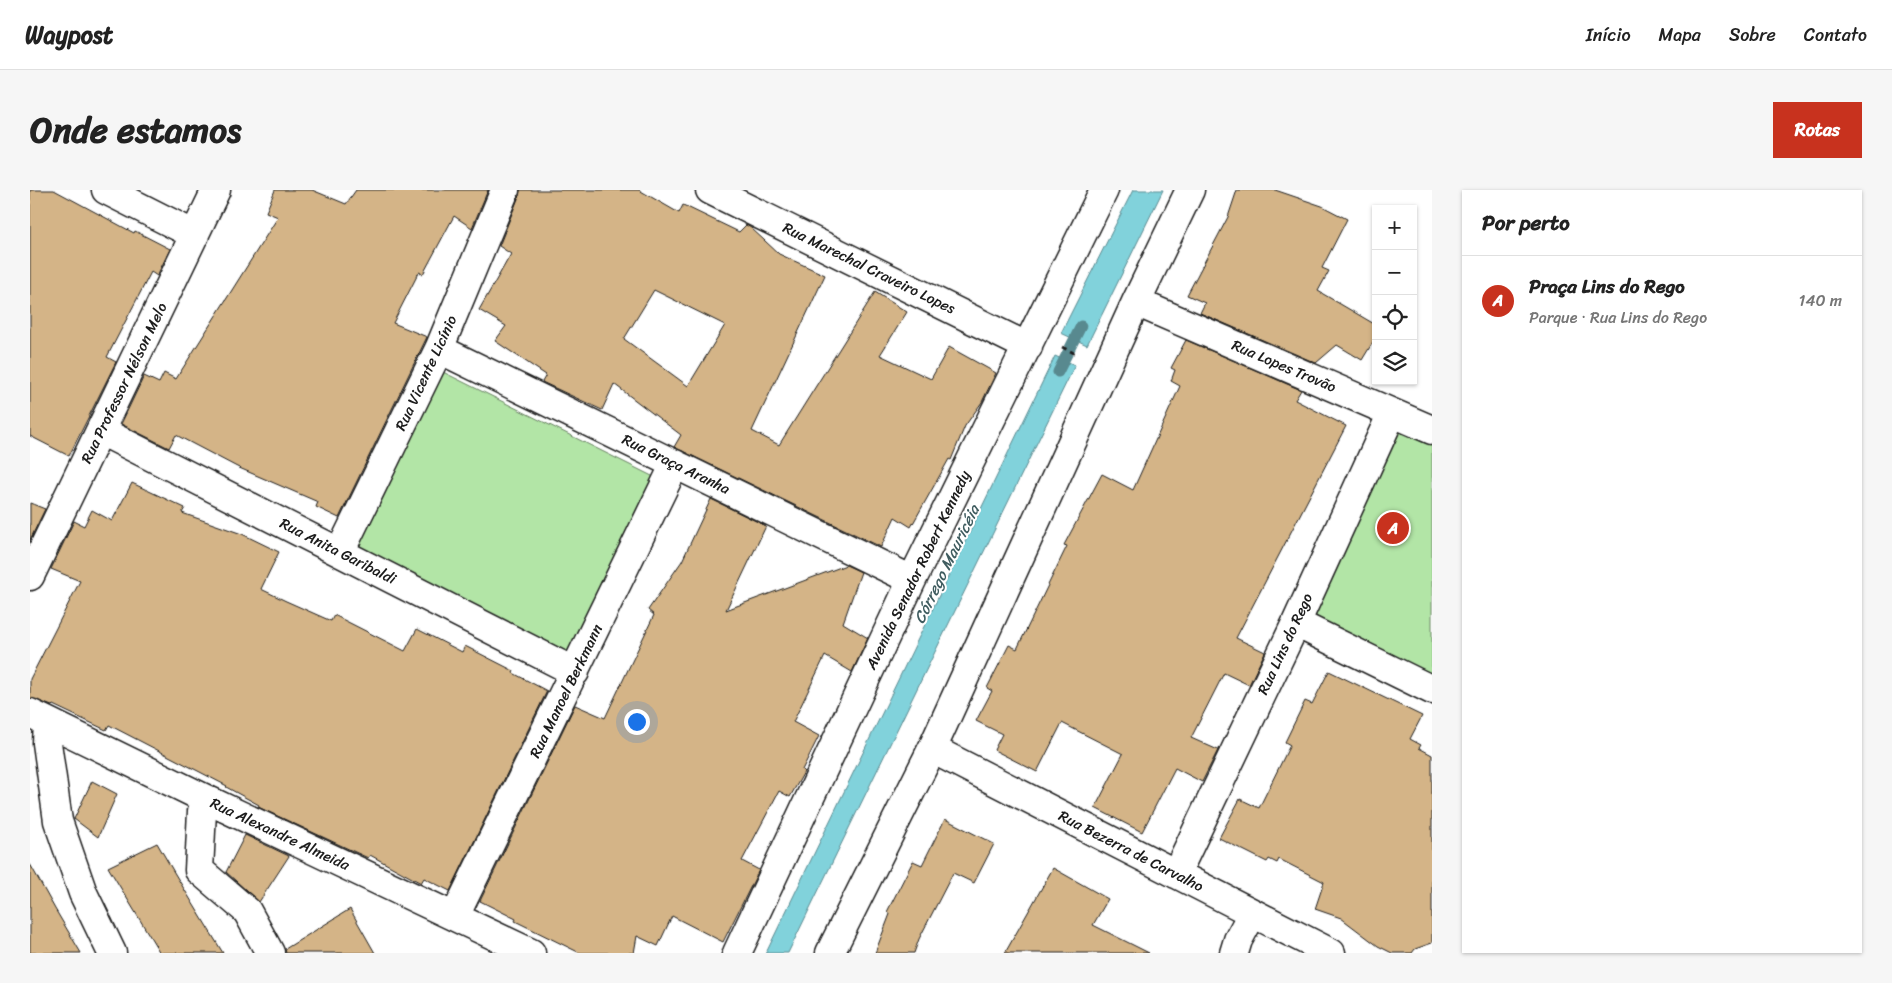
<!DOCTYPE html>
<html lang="pt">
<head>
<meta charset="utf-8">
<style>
  body { margin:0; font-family:Sriracha,sans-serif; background:#f6f6f6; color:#222 }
  .controls { position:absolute; right:15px; top:15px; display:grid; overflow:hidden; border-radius:0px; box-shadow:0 1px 4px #0004 }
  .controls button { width:45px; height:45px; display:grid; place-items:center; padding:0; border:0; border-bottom:1px solid #e0e0e0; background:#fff; color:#222; font:25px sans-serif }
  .you { position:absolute; left:606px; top:531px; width:18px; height:18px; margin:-12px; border:4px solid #fff; border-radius:50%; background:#1a73e8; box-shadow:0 0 0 8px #1a73e833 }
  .badge { display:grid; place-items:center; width:32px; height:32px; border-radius:50%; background:#c8321e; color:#fff; font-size:16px; font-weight:700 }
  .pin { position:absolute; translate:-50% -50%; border:2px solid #fff; box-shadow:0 1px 5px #0006 }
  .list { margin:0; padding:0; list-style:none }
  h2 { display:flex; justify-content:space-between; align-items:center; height:65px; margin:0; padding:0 20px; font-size:21px }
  h2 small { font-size:16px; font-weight:400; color:#767676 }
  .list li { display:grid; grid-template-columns:32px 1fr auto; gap:15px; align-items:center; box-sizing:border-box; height:90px; padding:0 20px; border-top:1px solid #e0e0e0 }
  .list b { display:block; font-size:19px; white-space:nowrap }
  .list p { margin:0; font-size:16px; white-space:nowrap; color:#767676 }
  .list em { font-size:16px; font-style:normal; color:#767676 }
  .icon { flex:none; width:28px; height:28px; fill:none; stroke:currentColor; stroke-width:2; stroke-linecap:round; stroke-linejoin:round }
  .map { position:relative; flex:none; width:1402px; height:763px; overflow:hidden; border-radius:0px }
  header { display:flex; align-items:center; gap:30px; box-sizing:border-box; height:70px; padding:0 25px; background:#fff; border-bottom:1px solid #e0e0e0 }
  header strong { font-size:24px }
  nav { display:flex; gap:28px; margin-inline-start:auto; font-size:18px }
  .intro { display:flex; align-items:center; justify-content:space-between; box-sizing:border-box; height:120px; padding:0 30px }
  h1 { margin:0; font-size:35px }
  .button { padding:12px 22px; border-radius:0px; background:#c8321e; color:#fff; font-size:18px; font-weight:700 }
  main { display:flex; gap:30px; padding:0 30px }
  aside { flex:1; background:#fff; border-radius:0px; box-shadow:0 1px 4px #0004 }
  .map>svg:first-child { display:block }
  .green { fill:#b2e5a6; stroke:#678061 }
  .water { fill:#81d2db; stroke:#59898f }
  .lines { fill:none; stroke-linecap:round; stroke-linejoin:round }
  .stream { stroke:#59898f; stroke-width:11 }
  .building { fill:#d4b487; stroke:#1c1c1c; fill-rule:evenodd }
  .minor-casing { stroke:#1c1c1c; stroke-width:31 }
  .path { stroke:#1c1c1c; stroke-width:3; stroke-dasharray:5 4; stroke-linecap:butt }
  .minor { stroke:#fff; stroke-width:28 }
  .labels { text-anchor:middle; stroke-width:4; stroke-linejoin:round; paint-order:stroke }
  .street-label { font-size:15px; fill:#1c1c1c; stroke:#fff }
  .water-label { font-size:16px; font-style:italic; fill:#3f5c5f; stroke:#fff }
</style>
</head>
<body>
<header>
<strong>Waypost</strong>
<nav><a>Início</a><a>Mapa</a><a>Sobre</a><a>Contato</a></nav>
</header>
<div class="intro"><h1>Onde estamos</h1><a class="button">Rotas</a></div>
<main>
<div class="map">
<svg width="1402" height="763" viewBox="0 0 1402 763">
  <rect width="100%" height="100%" fill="#fff"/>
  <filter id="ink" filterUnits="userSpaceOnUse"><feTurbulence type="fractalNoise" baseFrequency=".02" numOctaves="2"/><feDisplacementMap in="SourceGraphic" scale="10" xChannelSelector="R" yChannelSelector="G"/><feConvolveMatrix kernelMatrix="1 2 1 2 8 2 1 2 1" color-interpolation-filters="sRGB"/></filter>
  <g filter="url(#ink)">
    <path class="green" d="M413 182 630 290 542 464 325 356Z
      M1372 228 1402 241V495L1281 436Z"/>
    <path class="water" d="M1103 0H1133L1057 155 1031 143Z
      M1025 166 1045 175 758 763H736Z"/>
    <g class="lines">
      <path class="stream" d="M1028 182 1051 136"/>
    </g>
    <path class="building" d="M0 0H24L104 43 105 41 140 59 127 86 121 82 77 167 86 172 39 266 0 246Z
      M245 0H282L316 14 326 0H458L442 38 424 26 393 84 389 82 363 133 397 147 309 328 286 317 288 312 207 277 146 245 139 258 91 234 114 186 129 193 134 183 146 189 248 27 236 22Z
      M490 0H609L649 23 653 15 709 42 716 35 721 38 749 64 795 85 722 241 749 255 845 102 877 122 850 165 901 189 919 157 966 183 952 212 935 236 921 270 919 269 881 337 865 327 851 357 644 257 651 245 584 194 572 220 512 192 516 185 465 151 476 136 449 120 481 64 469 56 489 6ZM624 100 695 135 658 196 594 149Z
      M1207 0H1245L1292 16 1317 29 1292 78 1299 81 1288 101 1346 135V147L1332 170 1307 155 1286 173 1170 123 1175 113 1157 105 1198 27Z
      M1156 150 1271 200 1265 210 1316 236 1206 448 1235 462 1219 495 1194 483 1161 548 1188 560 1172 592 1145 578 1112 642 1065 618 1093 564 1032 533 1007 582 964 560 972 544 946 531 962 501 957 498 979 455 987 459 1037 356 1034 355 1072 284 1103 300 1150 196 1141 191 1145 180 1141 178Z
      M102 293 155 318 152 323 212 344 249 362 231 399 256 411 301 431 304 425 375 461 387 439 432 462 435 456 484 481 483 483 517 501 420 701 394 688 391 693 340 665 338 668 228 617 229 615 196 597 197 596 79 535 76 540 23 515 22 516 0 508V489L50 391 21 379 44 331 54 336 62 320 82 331Z
      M681 309 736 336 696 420 816 375 831 382 813 433 838 448 822 482 795 466 763 532 789 546 772 580 774 582 760 607 749 601 712 671 729 680 693 752 642 726 628 756 607 746 604 763H550L485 731 486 729 450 711 545 515 575 528 624 425 618 420 652 371Z
      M0 313 15 319 0 350Z
      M1299 481 1392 526 1380 549 1391 555 1389 558 1402 565V753L1385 759 1382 763H1362L1348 756 1311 728 1285 719 1294 692 1249 669 1247 673 1239 669 1237 672 1189 648 1210 609 1229 618 1260 555 1255 552 1275 511 1282 514Z
      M62 591 87 604 68 647 44 629Z
      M915 629 964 654 944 693 923 683 889 749 884 763H845L860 724 857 722 883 671 892 675Z
      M215 645 259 666 229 712 196 682Z
      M127 653 145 684 193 763H130L78 677Z
      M0 674 25 719 51 763H0Z
      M1023 678 1078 709 1063 735 1119 763H975Z
      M320 719 345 763H256L255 759Z"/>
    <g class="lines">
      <defs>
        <path id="minor" d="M76 0 165 45
          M680 0 998 157
          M1106 112 1402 240
          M409 159 882 390
          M71 241 545 482
          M310 362 409 159 475 0
          M0 386 186 0
          M1266 433 1402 500
          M0 523 178 610 501 763
          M18 532 17 553 28 631 53 703 82 763
          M902 559 1301 763
          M178 610 172 621 169 680 217 721 240 763
          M1146 684 1266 433 1362 223
          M425 726 645 274
          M707 763 882 390 1074 0
          M800 763 902 559 1106 112 1160 0
          M1204 763 1208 750 1222 724"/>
      </defs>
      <use href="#minor" class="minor-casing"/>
      <path class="path" d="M1032 157 1046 164"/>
      <use href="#minor" class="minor"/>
    </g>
  </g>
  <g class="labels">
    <g class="street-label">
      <text transform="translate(839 78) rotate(26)" y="5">Rua Marechal Craveiro Lopes</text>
      <text transform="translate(1254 176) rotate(23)" y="5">Rua Lopes Trovão</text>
      <text transform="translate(396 183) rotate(-65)" y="5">Rua Vicente Licínio</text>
      <text transform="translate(94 193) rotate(-64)" y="5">Rua Professor Nélson Melo</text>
      <text transform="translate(646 274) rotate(26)" y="5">Rua Graça Aranha</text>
      <text transform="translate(308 361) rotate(27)" y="5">Rua Anita Garibaldi</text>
      <text transform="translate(888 380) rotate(-64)" y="5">Avenida Senador Robert Kennedy</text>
      <text transform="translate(1255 454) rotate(-65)" y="5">Rua Lins do Rego</text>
      <text transform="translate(536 501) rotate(-64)" y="5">Rua Manoel Berkmann</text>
      <text transform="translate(250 644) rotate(25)" y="5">Rua Alexandre Almeida</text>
      <text transform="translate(1101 661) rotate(27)" y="5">Rua Bezerra de Carvalho</text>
    </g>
    <g class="water-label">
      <text transform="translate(916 374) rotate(-64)" y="6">Córrego Mauricéia</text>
    </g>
  </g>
</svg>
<div class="controls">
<button>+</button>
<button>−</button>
<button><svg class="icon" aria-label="locate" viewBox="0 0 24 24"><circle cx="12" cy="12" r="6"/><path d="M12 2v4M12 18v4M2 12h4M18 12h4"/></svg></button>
<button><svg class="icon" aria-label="layers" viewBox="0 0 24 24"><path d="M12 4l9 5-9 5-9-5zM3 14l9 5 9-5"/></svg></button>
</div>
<div class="you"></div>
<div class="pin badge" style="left:1363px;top:338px">A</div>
</div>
<aside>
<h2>Por perto<small></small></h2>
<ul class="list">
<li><span class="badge">A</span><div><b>Praça Lins do Rego</b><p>Parque · Rua Lins do Rego</p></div><em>140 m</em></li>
</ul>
</aside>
</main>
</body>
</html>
